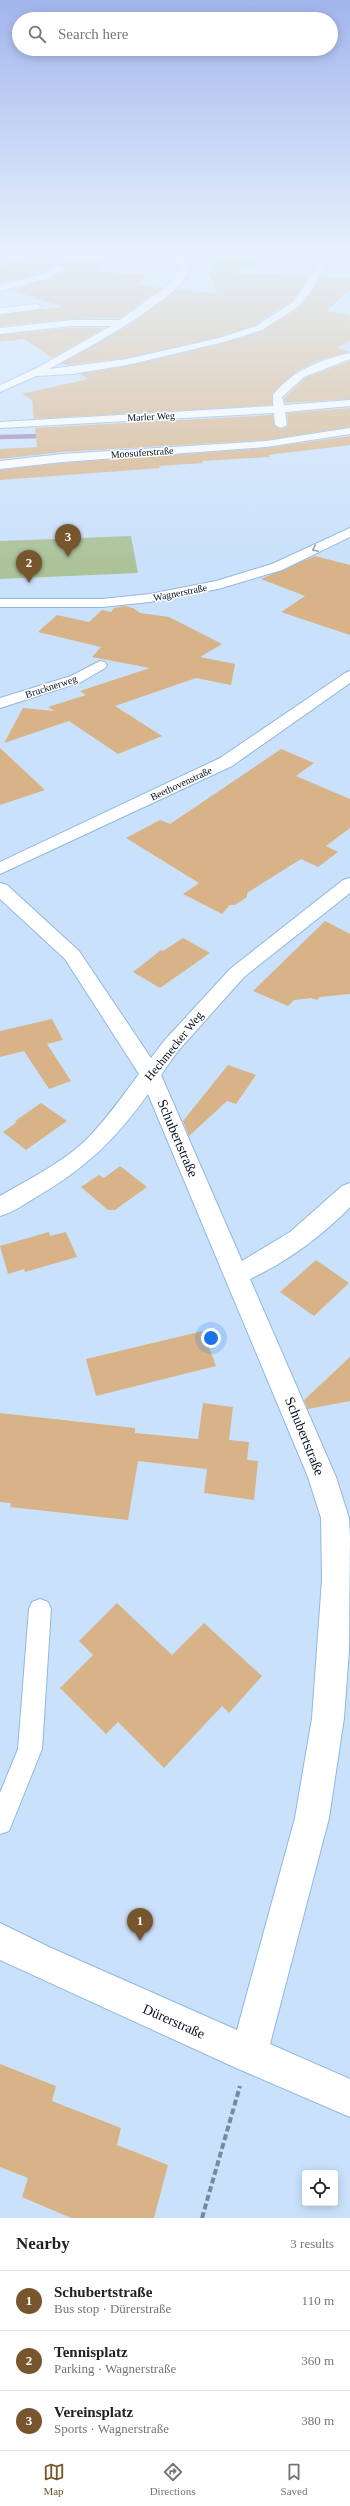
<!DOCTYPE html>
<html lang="en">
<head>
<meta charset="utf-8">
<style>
  body { margin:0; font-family:Georgia,serif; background:#f6f6f6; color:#222 }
  .controls { position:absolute; right:12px; bottom:12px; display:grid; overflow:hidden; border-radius:4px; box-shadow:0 2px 10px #0003 }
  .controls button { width:36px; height:36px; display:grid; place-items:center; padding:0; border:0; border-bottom:1px solid #e0e0e0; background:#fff; color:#222; font:20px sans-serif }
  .you { position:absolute; left:211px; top:1338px; width:14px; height:14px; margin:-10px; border:3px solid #fff; border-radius:50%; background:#1a73e8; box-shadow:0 0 0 6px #1a73e833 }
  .badge { display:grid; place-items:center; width:26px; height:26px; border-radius:50%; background:#77562d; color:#fff; font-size:13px; font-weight:700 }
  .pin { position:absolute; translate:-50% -33px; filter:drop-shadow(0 1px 2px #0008) }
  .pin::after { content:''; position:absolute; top:21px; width:14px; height:12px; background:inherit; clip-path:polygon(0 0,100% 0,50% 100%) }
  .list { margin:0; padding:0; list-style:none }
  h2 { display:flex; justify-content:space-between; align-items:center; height:52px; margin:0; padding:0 16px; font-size:17px }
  h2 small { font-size:13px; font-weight:400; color:#767676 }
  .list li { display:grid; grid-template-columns:26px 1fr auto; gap:12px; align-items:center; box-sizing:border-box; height:60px; padding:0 16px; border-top:1px solid #e0e0e0 }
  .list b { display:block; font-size:15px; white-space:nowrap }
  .list p { margin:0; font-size:13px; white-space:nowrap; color:#767676 }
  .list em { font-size:13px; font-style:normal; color:#767676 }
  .icon { flex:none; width:22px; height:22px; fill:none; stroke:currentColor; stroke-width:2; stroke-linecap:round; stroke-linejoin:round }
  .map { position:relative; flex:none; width:350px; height:2218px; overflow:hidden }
  .search { position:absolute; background:#fff; box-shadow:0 2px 10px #0003; left:12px; right:12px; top:12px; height:44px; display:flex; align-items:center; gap:10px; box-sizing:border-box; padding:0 14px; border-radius:22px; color:#767676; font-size:15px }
  .sheet { height:232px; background:#fff }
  nav { display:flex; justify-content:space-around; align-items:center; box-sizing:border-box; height:56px; border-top:1px solid #e0e0e0; background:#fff; font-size:11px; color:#767676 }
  nav a { display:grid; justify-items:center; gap:2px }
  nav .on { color:#77562d }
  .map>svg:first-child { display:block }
  .green { fill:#acc39a }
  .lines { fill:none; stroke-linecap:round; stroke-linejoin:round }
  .stream { stroke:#9a85b3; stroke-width:4.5 }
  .building { fill:#d8b387 }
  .service-casing { stroke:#91b7e0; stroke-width:2 }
  .minor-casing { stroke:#91b7e0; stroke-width:2 }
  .path { stroke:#788aa0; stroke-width:4; stroke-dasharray:6 3; stroke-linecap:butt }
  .service { fill:#fff; fill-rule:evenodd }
  .minor { fill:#fff; fill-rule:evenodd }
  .oneway { stroke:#9a9fa5 }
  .labels { text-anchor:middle; stroke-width:3; stroke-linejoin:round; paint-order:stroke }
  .far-street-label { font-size:10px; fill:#030f1e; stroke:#fff }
  .street-label { font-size:12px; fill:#030f1e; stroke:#fff }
  .near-street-label { font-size:14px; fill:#030f1e; stroke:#fff }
</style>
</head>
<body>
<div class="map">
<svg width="350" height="2218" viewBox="0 0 350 2218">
  <rect width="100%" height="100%" fill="#cae1fb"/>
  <path class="green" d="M131 536 138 573 0 579V541Z"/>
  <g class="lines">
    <path class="stream" d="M0 437 45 436"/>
  </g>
  <path class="building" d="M206 253H281L282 257 233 273 309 276 292 301 255 325 219 337 127 358 66 365 62 363 128 326 176 289 218 294 208 272 217 273Z
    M24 257 26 264 104 261 93 271 147 275 137 285 161 288 120 318 71 319 0 326V315L62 307 11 290 50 279 66 269 65 267 57 265 43 273 0 283V267Z
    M321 277 350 278V289L327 311 350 315V341L337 348 350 352 317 361 297 371 272 394V405L34 419 32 400 22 394 88 379 80 374 127 366 224 343 262 331 300 307Z
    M71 328H105L52 358 24 339 0 342V335Z
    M350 361V399L285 403 284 398 305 378Z
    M350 408V427L266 440 62 452 0 459V449L37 447 35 428 273 415 274 425 282 429 288 426 287 413Z
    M350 436V445L268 455 270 457 202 461 203 463 159 466 160 468 0 480V470L62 463 266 448Z
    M315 556 350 565V635L281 612 305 596 261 579Z
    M125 606 133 608 140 613 169 617 222 644 200 657 235 664 231 685 196 678 115 706 162 736 118 754 69 721 4 743 23 708 54 711 48 707 86 695 80 691 150 668 92 657 101 647 38 632 57 615 89 622 102 610 111 612 114 608Z
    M0 748 45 790 0 805Z
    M281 749 314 763 296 776 350 799V828L326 846 338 852 318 867 301 859 247 893V897L235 905H230L222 914 183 894 199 883 126 838 160 820 170 824Z
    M325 921 350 934V994L320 997 317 1000 311 998 294 1000 288 1006 253 991Z
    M183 938 210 953 160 988 133 972 161 950 163 951Z
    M52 1019 63 1040 47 1044 71 1081 49 1089 24 1051 0 1057V1031Z
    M228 1065 256 1075 236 1104 227 1101 189 1136 183 1121Z
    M41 1103 67 1121 26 1150 3 1132 17 1122 15 1121Z
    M120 1166 147 1187 115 1210H108L81 1187 99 1175 104 1178Z
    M49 1232 50 1236 66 1232 77 1257 25 1272 24 1269 8 1274 0 1246Z
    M316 1260 349 1283 314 1316 280 1292Z
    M203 1331 216 1366 96 1396 86 1359Z
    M350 1357V1401L308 1409 304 1400Z
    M203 1403 233 1407 229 1440 249 1442 247 1460 258 1461 254 1500 204 1493 207 1469 138 1461 128 1520 10 1507 11 1503 0 1502V1413L135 1428V1433L198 1439Z
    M117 1603 172 1655 204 1623 262 1676 229 1713 222 1706 164 1768 118 1722 106 1734 60 1688 93 1655 79 1641Z
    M0 2064 56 2086 52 2101 121 2128 117 2145 168 2165 154 2218H71L22 2197 28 2178 0 2167Z"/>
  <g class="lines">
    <defs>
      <path id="service" d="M40 1599 48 1602 51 1609 42 1749 9 1831 0 1834V1793L18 1749 29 1609 32 1602Z"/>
      <path id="minor" d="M15 253H25L0 266V260Z
        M174 253H182C186 258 190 263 189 269 185 297 75 355 49 369L127 359 219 338 256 326 293 302 306 285 317 264 305 253H314L326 263 315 285 299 306 262 330 224 342 127 365 72 374 36 376 0 392V385L37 368 111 326H71L0 334V328L71 320H120L172 282 180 269 179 262Z
        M58 266 65 268 50 278 0 291V285L44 274Z
        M37 304 42 307 40 309 0 314V308Z
        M350 353V359L304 377 282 397 284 405 350 400V406L285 412 287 425 281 428 275 425 274 413 0 428V422L273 406V395C293 370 320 360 350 353Z
        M350 428V434L266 447 62 462 0 469V461L62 454 266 441Z
        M350 528V537L282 570 218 589 150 602 102 607H0V599H102L150 594 216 581 272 564Z
        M100 661 105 662 107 665 105 668 81 682 0 708V698L71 676Z
        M350 671V683L232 766 0 874V862L220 758 345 673Z
        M350 878V893L244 977 178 1051 161 1075 242 1261 290 1232 342 1186 350 1183V1207C321 1237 288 1261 250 1279L336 1477 349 1518 350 1537 349 1650 344 1718 329 1818 270 2044 350 2079V2117L236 2068 0 1960V1923L49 1947 237 2030 295 1818 312 1718 322 1580 321 1518 308 1477 148 1094C115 1140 87 1167 38 1196 26 1203 14 1212 0 1216V1196C29 1179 60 1164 85 1141 105 1121 122 1097 139 1074L65 959 0 899V883L7 885 79 951 151 1058 164 1041 230 969 343 880Z"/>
    </defs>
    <use href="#service" class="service-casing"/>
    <use href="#minor" class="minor-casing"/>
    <path class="path" d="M202 2218 240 2086"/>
    <use href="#service" class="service"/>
    <use href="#minor" class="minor"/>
  </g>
  <defs><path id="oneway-chevron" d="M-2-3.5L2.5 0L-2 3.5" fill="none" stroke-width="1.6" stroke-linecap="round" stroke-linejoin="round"/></defs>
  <use class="oneway" href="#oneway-chevron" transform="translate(315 549) rotate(155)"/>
  <linearGradient id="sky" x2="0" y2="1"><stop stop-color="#a2b5ec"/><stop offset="0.45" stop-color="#e7f2fd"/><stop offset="1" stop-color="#e7f2fd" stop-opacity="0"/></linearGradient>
  <rect width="350" height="563" fill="url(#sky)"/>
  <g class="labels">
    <g class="far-street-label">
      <text transform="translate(151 416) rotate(-3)" y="4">Marler Weg</text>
      <text transform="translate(142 452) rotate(-4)" y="4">Moosuferstraße</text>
      <text transform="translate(180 592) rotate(-11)" y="4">Wagnerstraße</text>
      <text transform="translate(51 686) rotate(-18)" y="4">Brucknerweg</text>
      <text transform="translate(181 783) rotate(-25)" y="4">Beethovenstraße</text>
    </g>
    <g class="street-label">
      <text transform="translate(174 1046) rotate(-51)" y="4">Hechmecker Weg</text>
    </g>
    <g class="near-street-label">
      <text transform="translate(178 1138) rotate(67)" y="5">Schubertstraße</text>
      <text transform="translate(305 1436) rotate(68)" y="5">Schubertstraße</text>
      <text transform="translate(174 2021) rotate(24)" y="5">Dürerstraße</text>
    </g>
  </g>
</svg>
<div class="controls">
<button><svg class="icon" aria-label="locate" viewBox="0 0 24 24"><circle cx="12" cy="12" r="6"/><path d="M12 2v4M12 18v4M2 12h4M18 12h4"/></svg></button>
</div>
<div class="you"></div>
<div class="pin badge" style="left:140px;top:1941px">1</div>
<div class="pin badge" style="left:29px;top:583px">2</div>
<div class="pin badge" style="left:68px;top:557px">3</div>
<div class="search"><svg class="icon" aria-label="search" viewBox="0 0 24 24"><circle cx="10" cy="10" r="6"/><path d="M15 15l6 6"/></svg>Search here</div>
</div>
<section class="sheet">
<h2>Nearby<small>3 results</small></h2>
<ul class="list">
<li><span class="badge">1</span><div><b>Schubertstraße</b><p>Bus stop · Dürerstraße</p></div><em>110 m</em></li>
<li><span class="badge">2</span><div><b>Tennisplatz</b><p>Parking · Wagnerstraße</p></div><em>360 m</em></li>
<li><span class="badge">3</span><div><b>Vereinsplatz</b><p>Sports · Wagnerstraße</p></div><em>380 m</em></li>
</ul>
</section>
<nav>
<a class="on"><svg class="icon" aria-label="map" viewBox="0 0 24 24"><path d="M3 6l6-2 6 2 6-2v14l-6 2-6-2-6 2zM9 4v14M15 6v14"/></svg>Map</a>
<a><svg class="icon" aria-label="directions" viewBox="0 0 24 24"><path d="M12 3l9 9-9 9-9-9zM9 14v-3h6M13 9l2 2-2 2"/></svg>Directions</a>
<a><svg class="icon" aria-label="saved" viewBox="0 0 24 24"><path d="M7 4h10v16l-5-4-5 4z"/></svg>Saved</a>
</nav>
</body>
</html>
